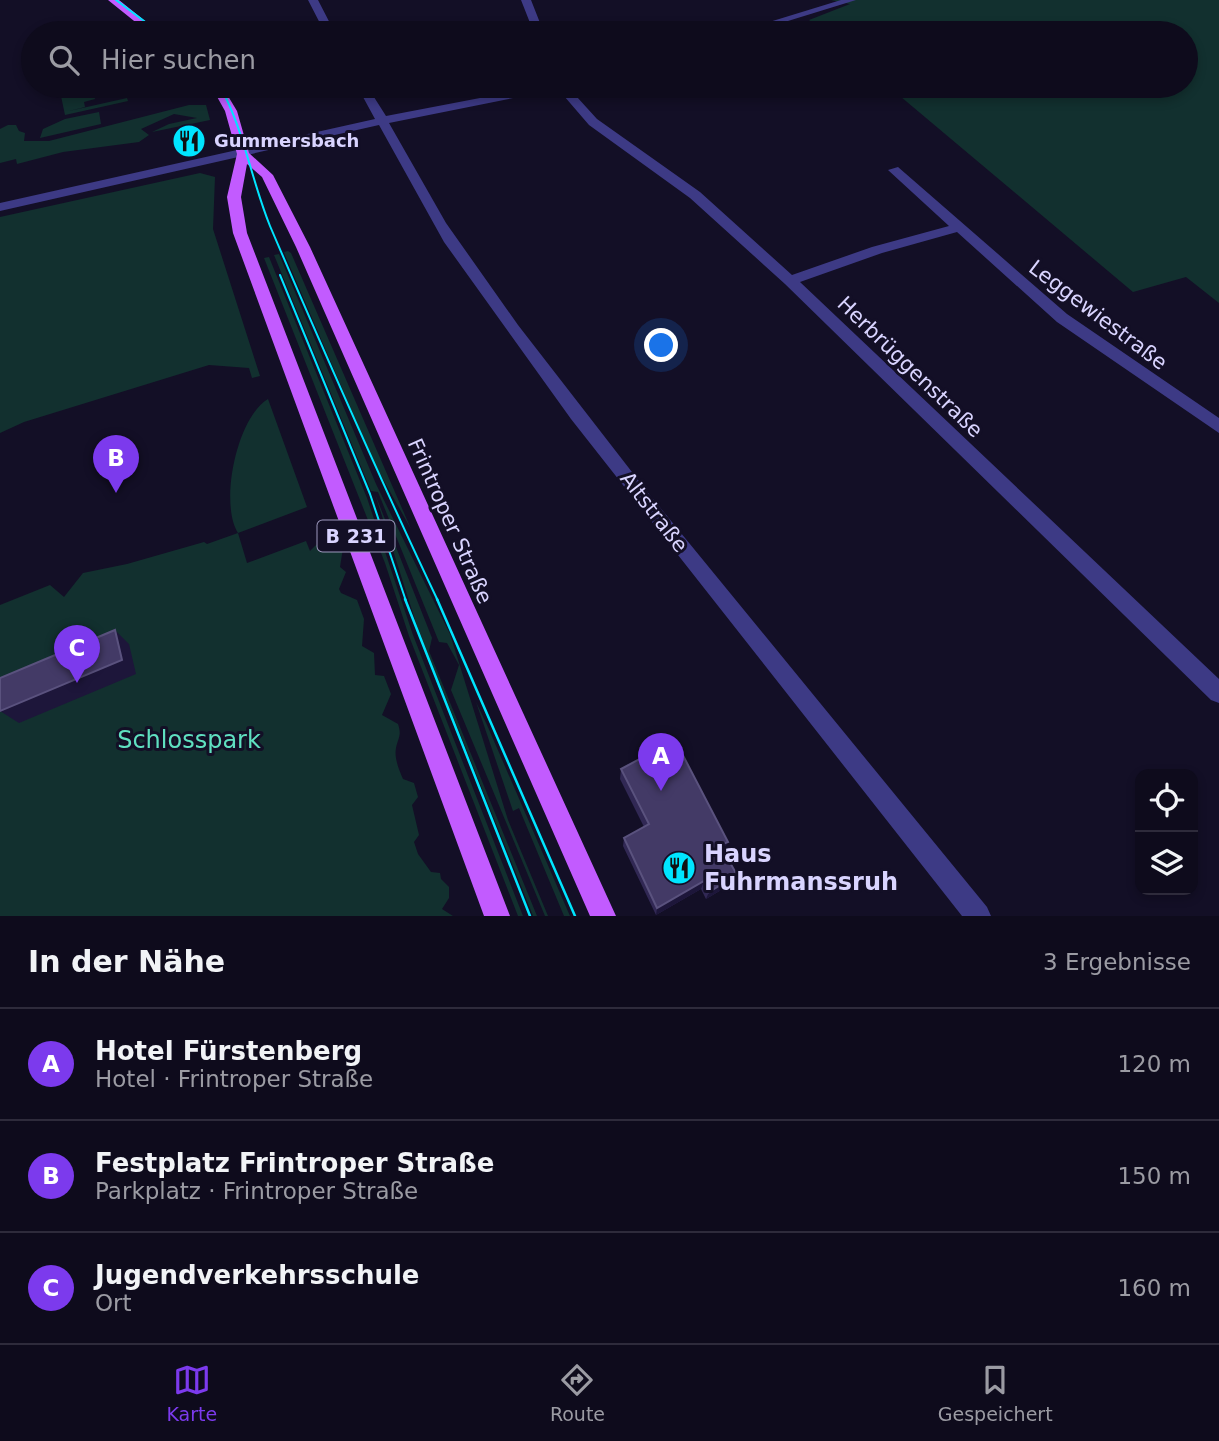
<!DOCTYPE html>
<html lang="de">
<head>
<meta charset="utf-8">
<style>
  body { margin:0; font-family:"DejaVu Sans",sans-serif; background:#1c1929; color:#f1f3f6 }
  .controls { position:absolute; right:21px; bottom:21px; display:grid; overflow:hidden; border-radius:14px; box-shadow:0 4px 10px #0003 }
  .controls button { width:63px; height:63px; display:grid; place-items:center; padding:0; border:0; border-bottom:2px solid #2e2b3b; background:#0e0b1c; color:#f1f3f6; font:35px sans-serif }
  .you { position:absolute; left:662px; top:346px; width:24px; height:24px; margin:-18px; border:5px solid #fff; border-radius:50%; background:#1a73e8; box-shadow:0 0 0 10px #1a73e833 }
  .badge { display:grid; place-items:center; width:46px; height:46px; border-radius:50%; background:#7c3aed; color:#fff; font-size:23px; font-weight:700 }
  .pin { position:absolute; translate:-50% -58px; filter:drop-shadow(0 2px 4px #0008) }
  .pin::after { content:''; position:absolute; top:37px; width:24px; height:21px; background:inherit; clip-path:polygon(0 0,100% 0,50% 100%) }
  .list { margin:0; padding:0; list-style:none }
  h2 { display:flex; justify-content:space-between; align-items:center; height:91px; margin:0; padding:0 28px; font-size:30px }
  h2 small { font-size:23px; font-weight:400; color:#9b9ba3 }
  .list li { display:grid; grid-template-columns:46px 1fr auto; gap:21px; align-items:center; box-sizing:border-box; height:112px; padding:0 28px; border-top:2px solid #2e2b3b }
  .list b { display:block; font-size:26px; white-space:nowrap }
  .list p { margin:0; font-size:23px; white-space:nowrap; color:#9b9ba3 }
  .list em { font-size:23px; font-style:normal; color:#9b9ba3 }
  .icon { flex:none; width:38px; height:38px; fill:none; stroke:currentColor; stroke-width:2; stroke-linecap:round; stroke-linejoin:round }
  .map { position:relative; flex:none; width:1219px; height:916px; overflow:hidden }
  .search { position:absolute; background:#0e0b1c; box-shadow:0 4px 10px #0003; left:21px; right:21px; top:21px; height:77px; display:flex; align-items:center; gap:18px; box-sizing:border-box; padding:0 24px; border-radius:38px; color:#9b9ba3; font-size:26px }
  .sheet { height:427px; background:#0e0b1c }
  nav { display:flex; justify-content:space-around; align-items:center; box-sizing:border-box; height:98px; border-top:2px solid #2e2b3b; background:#0e0b1c; font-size:19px; color:#9b9ba3 }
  nav a { display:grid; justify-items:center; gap:4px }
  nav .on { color:#7c3aed }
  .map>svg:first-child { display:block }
  .green { fill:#12302f }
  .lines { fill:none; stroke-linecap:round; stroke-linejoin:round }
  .street { fill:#3d3a85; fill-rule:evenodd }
  .primary { fill:#c25bff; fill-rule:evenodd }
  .tram-far1 { stroke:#00e5ff; stroke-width:2 }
  .tram { stroke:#00e5ff; stroke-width:2.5 }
  .wall { fill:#312854 }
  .shaded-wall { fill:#1d163a }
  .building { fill:#433a66; stroke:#5a527e; stroke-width:2 }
  .labels { text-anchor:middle; stroke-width:6; stroke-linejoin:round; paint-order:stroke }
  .far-poi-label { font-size:18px; font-weight:bold; fill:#d9d4ff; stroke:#130f26; text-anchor:start }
  .shield { fill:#130f26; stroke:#9e99be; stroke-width:2 }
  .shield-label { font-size:19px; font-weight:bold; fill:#d9d4ff }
  .street-label { font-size:21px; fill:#d9d4ff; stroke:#130f26 }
  .near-park-label { font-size:24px; fill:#5fe0c0; stroke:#130f26 }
  .near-poi-label { font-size:24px; font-weight:bold; fill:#d9d4ff; stroke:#130f26; text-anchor:start }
</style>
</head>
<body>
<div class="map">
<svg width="1219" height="916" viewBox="0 0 1219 916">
  <rect width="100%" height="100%" fill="#130f26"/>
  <path class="green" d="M831 0H1219V303L1186 277 1133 292 888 86H1186V33H825L809 20 850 4Z
    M92 87 95 99 84 102 85 107 69 111 127 98 128 101 65 115 61 96Z
    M189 105H206L210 120 152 132 169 124 197 118 174 114 141 129 149 135 139 142 63 152 17 164 16 159 0 163V129L8 125H16L19 131 25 133 24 141H49Z
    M99 112 101 124 40 138 43 129 65 119Z
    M200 173 215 177 213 229 260 376 252 378 249 368 209 365 24 422 0 433V217Z
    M288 251 291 253 411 529 375 465 285 255 284 252Z
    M279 254 376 484 450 634 508 820 548 916H545L451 690 459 665 447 643 439 642 378 492 371 491 274 255Z
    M269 257 367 498 413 635 523 916H518L409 636 385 563 264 258Z
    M268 399 307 507 238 533 247 563 306 541 310 551C320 540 332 533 343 548L340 567 346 572 339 589 341 593 357 600 364 619 362 646 374 653 375 675 384 676 391 694 382 715 398 724C402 736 398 738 396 748 394 758 399 770 403 779L414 783 418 797 412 805 419 835 414 842 418 854 431 872 440 873 441 879 449 887V898L442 909 453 916H0V605L50 585 64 597 83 573 127 564 204 542 207 544 238 533C219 503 237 417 268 399Z
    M375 494 432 638 429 651 537 916H533L418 629Z
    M476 702 487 725 570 916H564L519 808 513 811Z"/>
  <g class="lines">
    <path class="street" d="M308 0H318L335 33H325Z
      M521 0H531L544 33H534Z
      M841 0H856L749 33H734Z
      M357 86H367L386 116 542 86H567L597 119 700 192 792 275 872 247 949 226 888 170 898 167 1067 314 1219 418V433L1057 322 957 232 882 253 800 282 1219 679V703L1211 700 785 284 690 198 589 125 558 89 389 123 446 223 518 325 649 494 987 907 991 916H962L571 419 444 242 379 125 0 211V203L375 119Z"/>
    <path class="primary" d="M108 0H119L160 33H149Z
      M211 86H222L237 111 249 153 273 175 310 247 616 916H590L296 247 262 177 247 164 241 197 247 233 510 916H484L233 233 227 197 237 154 225 111Z"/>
    <path class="tram-far1" d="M116 0 160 33
      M220 86C244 130 251 179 270 226 324 352 379 477 438 601
      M280 275 370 494 406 601"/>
    <path class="tram" d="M405 599 530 916
      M437 599 575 916"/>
  </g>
  <path class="wall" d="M621 769 724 850 737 875 733 883 706 899 701 889 656 915 623 846 624 838 644 827 620 779Z"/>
  <path class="shaded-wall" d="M115 630 129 644 136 674 19 723 0 711Z
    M728 842 724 850 717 853 720 845Z
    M737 875 733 883 706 899 709 892Z
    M704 881 701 889 656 915 657 908Z"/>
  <path class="building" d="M115 630 122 660 0 711V678Z
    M675 740 728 842 720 845 737 875 709 892 704 881 657 908 624 838 649 824 621 769Z"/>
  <defs>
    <symbol id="restaurant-disc" viewBox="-11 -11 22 22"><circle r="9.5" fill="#00e5ff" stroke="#130f26"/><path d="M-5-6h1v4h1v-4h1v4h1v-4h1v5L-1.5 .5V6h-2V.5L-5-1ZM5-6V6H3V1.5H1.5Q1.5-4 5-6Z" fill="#111"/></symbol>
  </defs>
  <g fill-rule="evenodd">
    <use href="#restaurant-disc" x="170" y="122" width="38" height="38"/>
    <use href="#restaurant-disc" x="660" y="849" width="38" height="38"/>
  </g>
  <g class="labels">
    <g class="far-poi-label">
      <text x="214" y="147">Gummersbach</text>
    </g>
    <rect class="shield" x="317.5" y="520.5" width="77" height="31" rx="5"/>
    <g class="shield-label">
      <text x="356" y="543">B 231</text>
    </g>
    <g class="street-label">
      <text transform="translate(1098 315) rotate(37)" y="7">Leggewiestraße</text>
      <text transform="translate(910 367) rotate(44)" y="7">Herbrüggenstraße</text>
      <text transform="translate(654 512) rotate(52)" y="7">Altstraße</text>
      <text transform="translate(450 521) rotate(66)" y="7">Frintroper Straße</text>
    </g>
    <g class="near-park-label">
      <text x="189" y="748">Schlosspark</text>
    </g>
    <g class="near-poi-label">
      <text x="704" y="862">Haus<tspan x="704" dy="28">Fuhrmanssruh</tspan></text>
    </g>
  </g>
</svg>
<div class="controls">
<button><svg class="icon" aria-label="locate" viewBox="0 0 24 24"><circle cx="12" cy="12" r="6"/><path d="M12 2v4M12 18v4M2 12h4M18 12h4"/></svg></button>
<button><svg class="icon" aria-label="layers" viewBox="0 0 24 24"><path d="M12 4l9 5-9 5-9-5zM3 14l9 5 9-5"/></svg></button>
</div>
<div class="you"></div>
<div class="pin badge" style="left:661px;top:791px">A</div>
<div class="pin badge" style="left:116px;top:493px">B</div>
<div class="pin badge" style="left:77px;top:683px">C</div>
<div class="search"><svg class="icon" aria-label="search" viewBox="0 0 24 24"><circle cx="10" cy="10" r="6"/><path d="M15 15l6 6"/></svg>Hier suchen</div>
</div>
<section class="sheet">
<h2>In der Nähe<small>3 Ergebnisse</small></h2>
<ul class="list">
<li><span class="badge">A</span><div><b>Hotel Fürstenberg</b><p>Hotel · Frintroper Straße</p></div><em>120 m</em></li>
<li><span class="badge">B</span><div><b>Festplatz Frintroper Straße</b><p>Parkplatz · Frintroper Straße</p></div><em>150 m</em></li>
<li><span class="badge">C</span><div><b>Jugendverkehrsschule</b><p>Ort</p></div><em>160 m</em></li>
</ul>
</section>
<nav>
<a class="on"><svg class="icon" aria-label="map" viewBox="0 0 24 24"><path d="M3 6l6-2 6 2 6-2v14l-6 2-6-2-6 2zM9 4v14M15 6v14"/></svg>Karte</a>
<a><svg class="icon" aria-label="directions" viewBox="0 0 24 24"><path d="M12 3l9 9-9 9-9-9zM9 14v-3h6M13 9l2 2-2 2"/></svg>Route</a>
<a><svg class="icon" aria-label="saved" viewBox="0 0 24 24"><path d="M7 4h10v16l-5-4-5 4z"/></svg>Gespeichert</a>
</nav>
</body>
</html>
